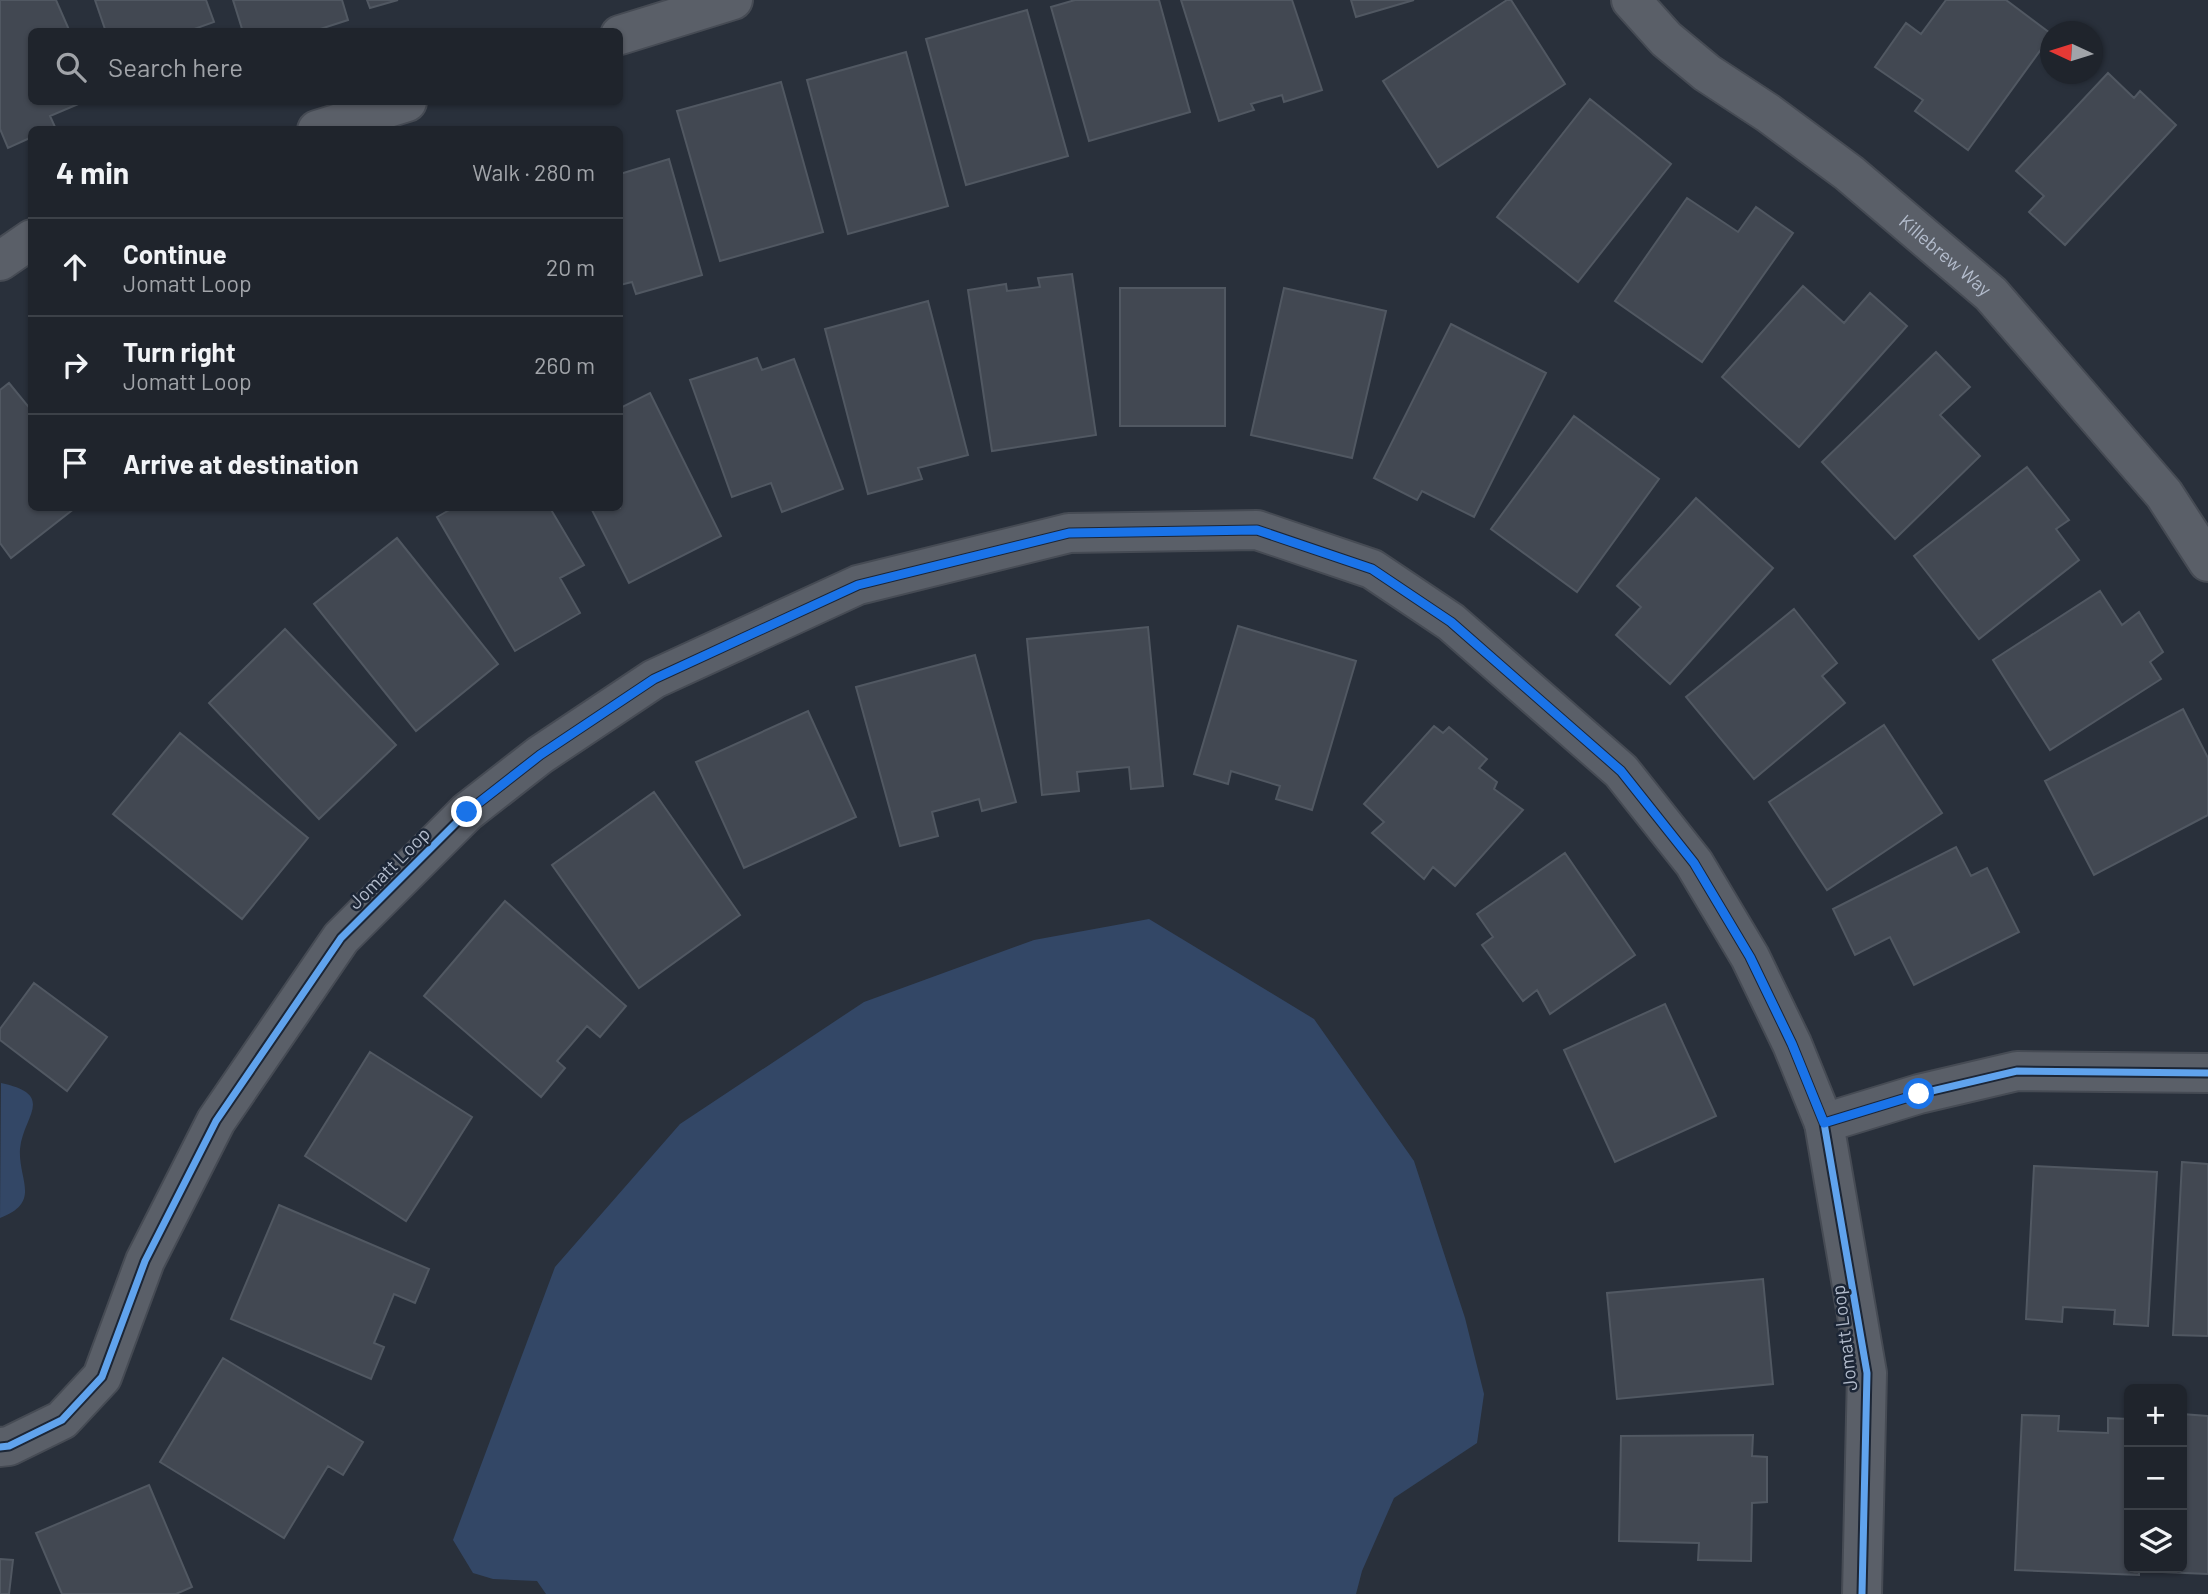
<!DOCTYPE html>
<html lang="en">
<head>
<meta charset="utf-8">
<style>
  body { margin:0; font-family:Barlow,sans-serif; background:#2c3038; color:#f1f3f6 }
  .controls { position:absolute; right:21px; bottom:21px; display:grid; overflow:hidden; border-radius:10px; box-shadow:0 2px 5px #0004 }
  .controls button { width:63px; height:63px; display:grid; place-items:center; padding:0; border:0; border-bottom:2px solid #3c4148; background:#1f242c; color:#f1f3f6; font:35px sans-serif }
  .compass { position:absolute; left:2040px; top:21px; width:63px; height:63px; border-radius:50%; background:#1f242c; box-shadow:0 2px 5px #0004; rotate:274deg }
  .stop { position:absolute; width:21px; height:21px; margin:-16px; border:5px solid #1a73e8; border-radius:50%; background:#fff }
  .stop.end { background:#1a73e8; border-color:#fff; box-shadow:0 2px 7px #0008 }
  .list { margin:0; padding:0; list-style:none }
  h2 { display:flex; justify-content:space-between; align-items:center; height:91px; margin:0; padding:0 28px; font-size:30px }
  h2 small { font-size:23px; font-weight:400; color:#a1a4a9 }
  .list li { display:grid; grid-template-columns:46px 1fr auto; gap:21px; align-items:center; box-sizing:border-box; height:98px; padding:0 28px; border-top:2px solid #3c4148 }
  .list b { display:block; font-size:26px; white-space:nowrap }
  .list p { margin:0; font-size:23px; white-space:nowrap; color:#a1a4a9 }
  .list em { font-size:23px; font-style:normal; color:#a1a4a9 }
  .icon { flex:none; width:38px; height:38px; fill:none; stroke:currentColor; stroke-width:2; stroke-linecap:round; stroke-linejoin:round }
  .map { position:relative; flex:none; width:2208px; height:1594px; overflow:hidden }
  .search { position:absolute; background:#1f242c; box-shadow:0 2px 5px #0004; left:28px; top:28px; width:595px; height:77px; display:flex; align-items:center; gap:18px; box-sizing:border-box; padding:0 24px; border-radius:10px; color:#a1a4a9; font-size:26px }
  .panel { position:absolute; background:#1f242c; box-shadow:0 2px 5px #0004; left:28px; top:126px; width:595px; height:385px; border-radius:10px }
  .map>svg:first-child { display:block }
  .water { fill:#334766 }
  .building { fill:#424852; stroke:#515862; stroke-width:2 }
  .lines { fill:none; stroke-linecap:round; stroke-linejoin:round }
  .minor-casing { stroke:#464b54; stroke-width:42 }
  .minor { stroke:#5a5f68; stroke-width:38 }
  .cycleway-casing { stroke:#1c2636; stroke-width:11 }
  .cycleway { stroke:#60a3ed; stroke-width:7 }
  .route { stroke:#1a73e8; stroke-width:9 }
  .labels { text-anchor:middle; stroke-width:5; stroke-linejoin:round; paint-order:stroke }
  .street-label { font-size:19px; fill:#b3bccc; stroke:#1c2636 }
</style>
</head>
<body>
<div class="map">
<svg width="2208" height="1594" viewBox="0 0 2208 1594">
  <rect width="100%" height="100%" fill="#29303b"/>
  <path class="water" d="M1149 919 1314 1019 1414 1161 1465 1318 1484 1394 1477 1443 1394 1498 1362 1571 1356 1594H546L537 1581 493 1579 473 1573 453 1540 555 1267 680 1124 864 1002 1034 940Z
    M1 1083C57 1095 23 1116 20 1149 18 1180 42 1202 0 1218Z"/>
  <path class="building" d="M0 0H56L70 32H32V102H83L50 116 55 127 32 130V137L8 148 0 129Z
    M95 0H206L214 22 186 32H106Z
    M233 0H342L348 20 311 32H243Z
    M367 0H398L370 8Z
    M1075 0H1159L1190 112 1089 141 1051 7Z
    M1181 0H1292L1322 90 1284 102 1282 95 1251 104 1254 110 1219 121Z
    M1351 0H1414L1356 17Z
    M1507 0H1511L1565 84 1438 167 1383 81Z
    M1946 0H2006L2050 33V37L1968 150 1915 111 1923 100 1875 67 1906 23 1921 34Z
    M1027 10 1068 156 966 185 926 39Z
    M906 52 948 206 848 234 807 80Z
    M2108 73 2134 98 2140 91 2176 125 2065 245 2029 212 2044 196 2016 171Z
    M781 82 823 232 720 261 677 111Z
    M1590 99 1671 164 1578 282 1497 217Z
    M669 159 702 275 636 294 632 282 620 285V174Z
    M1687 198 1738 232 1756 207 1793 233 1702 362 1615 301Z
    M1072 274 1096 435 992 451 968 290 1006 284 1007 291 1040 287 1038 278Z
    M1803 286 1844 323 1870 293 1907 326 1799 447 1722 377Z
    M1120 288H1225V426H1120Z
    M1284 288 1386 311 1352 458 1251 435Z
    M928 301 968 455 918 468 922 479 868 494 825 329Z
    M1451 324 1546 373 1474 517 1422 491 1417 500 1374 478Z
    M1936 352 1970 387 1940 415 1980 456 1895 539 1822 462Z
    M757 358 762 370 794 359 843 489 782 512 771 483 732 497 690 380Z
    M9 383 32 411V508H75L11 558 0 543V390Z
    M650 393 721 536 629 583 591 508H620V408Z
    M1574 416 1659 479 1577 592 1491 529Z
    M2027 467 2069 520 2056 529 2079 560 1979 639 1914 556Z
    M1696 498 1773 568 1670 684 1616 635 1641 607 1617 586Z
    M453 508H550L584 565 560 578 580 613 515 651 437 517Z
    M397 538 498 664 416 731 314 604Z
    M2100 591 2122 625 2139 612 2163 652 2150 662 2161 679 2050 750 1993 660Z
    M1794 609 1837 663 1822 676 1845 703 1754 779 1686 697Z
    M1238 626 1356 661 1312 810 1276 799 1280 786 1231 771 1228 784 1194 774Z
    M1148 627 1163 786 1131 789 1129 767 1077 772 1079 791 1042 795 1027 639Z
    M285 629 396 745 319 819 209 703Z
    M975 655 1016 802 982 811 979 799 932 812 938 836 900 846 856 687Z
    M2183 709 2208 758V815L2094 875 2045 781Z
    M808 711 856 817 744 868 696 762Z
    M1884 725 1942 813 1827 890 1769 802Z
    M1434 726 1443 733 1449 727 1487 759 1479 768 1497 782 1494 789 1523 810 1455 886 1433 867 1424 879 1372 833 1384 822 1364 804Z
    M180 733 308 838 242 919 113 814Z
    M654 792 740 915 639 988 552 865Z
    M1956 847 1971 876 1987 868 2019 932 1914 985 1890 937 1855 955 1833 909Z
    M1565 853 1635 955 1550 1014 1537 990 1523 1001 1482 945 1493 937 1477 914Z
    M505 901 626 1006 600 1037 587 1026 557 1061 565 1068 541 1097 424 996Z
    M34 983 107 1037 67 1091 0 1040V1029Z
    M1665 1004 1716 1116 1615 1162 1564 1050Z
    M370 1052 472 1117 406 1221 305 1156Z
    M2182 1162 2208 1164V1336L2173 1335Z
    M2034 1166 2157 1172 2148 1326 2114 1324 2115 1310 2063 1307 2062 1322 2026 1319Z
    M279 1205 429 1269 415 1303 394 1294 374 1343 384 1347 371 1379 231 1319Z
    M1763 1279 1773 1384 1617 1399 1607 1293Z
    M223 1358 363 1442 343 1475 328 1466 284 1538 160 1462Z
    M2182 1414 2208 1416V1574L2163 1572V1568H2182Z
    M2022 1415 2059 1416 2058 1431 2108 1433V1418L2129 1419V1568H2139V1575L2015 1570Z
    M1753 1435 1752 1456 1767 1457V1502L1752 1503 1751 1561 1698 1560 1699 1543 1619 1541 1621 1436Z
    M149 1485 192 1587 176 1594H62L36 1533Z
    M0 1559 13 1560 9 1594H0Z"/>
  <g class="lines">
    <defs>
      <g id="minor">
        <path id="s1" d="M1631 0 1666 39 1707 73 1768 113 1849 173 1991 294 2164 494 2208 562"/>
        <path d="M620 35 733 0"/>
        <path d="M317 130 407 102"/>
        <path d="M0 261 32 239"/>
        <path d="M0 1447 9 1446 62 1420 102 1377 145 1261 216 1121 341 938 467 812 540 755 654 679 858 585 1069 533 1257 530 1372 569 1451 622 1621 771 1694 863 1750 957 1792 1044 1824 1123"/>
        <path d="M1862 1594 1867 1373 1824 1123 1919 1094 2017 1071 2208 1073"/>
      </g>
    </defs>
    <use href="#minor" class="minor-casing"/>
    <use href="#minor" class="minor"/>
    <defs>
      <path id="cycleway" d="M0 1447 9 1446 62 1420 102 1377 145 1261 216 1121 341 938 467 812 540 755 654 679 858 585 1069 533 1257 530 1372 569 1451 622 1621 771 1694 863 1750 957 1792 1044 1824 1123
        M1862 1594 1867 1373 1824 1123 1919 1094 2017 1071 2208 1073"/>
    </defs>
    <use href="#cycleway" class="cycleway-casing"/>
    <use href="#cycleway" class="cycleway"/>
  </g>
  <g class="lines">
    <path class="route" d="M467 812 540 755 654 679 858 585 1069 533 1257 530 1372 569 1451 622 1621 771 1694 863 1750 957 1792 1044 1824 1123 1919 1094"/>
  </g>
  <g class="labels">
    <g class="street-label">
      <text dy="7" stroke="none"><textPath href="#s1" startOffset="406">Killebrew Way</textPath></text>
      <text transform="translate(389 868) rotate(-45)" y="7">Jomatt Loop</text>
      <text transform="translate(1844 1338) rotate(-97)" y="7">Jomatt Loop</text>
    </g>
  </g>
</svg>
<div class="controls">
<button>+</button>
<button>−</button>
<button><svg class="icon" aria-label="layers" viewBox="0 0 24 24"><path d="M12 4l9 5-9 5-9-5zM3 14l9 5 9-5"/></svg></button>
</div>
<svg class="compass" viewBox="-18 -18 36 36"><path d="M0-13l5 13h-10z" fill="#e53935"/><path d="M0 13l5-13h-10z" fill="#a1a4a9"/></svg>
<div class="stop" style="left:1919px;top:1094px"></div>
<div class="stop end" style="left:467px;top:812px"></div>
<div class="search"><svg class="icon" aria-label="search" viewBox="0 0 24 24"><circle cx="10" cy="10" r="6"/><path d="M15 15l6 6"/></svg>Search here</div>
<section class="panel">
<h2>4 min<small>Walk · 280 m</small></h2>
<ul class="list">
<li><svg class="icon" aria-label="ahead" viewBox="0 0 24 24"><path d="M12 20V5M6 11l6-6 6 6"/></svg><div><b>Continue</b><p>Jomatt Loop</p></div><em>20 m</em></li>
<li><svg class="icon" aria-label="right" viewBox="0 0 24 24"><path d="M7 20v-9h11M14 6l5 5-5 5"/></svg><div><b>Turn right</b><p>Jomatt Loop</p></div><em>260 m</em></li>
<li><svg class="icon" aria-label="arrive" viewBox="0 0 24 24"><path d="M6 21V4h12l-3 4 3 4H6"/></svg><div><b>Arrive at destination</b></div></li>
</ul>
</section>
</div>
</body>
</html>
